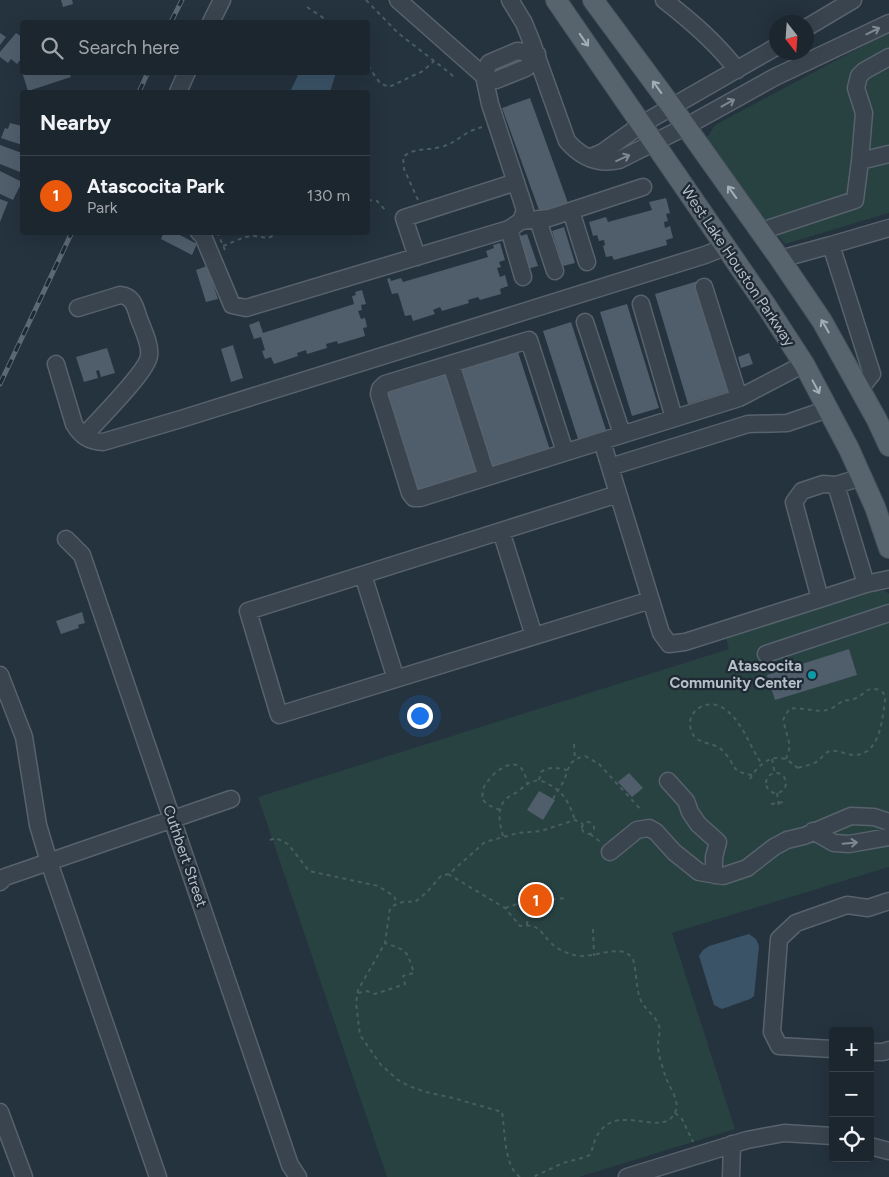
<!DOCTYPE html>
<html lang="en">
<head>
<meta charset="utf-8">
<style>
  body { margin:0; font-family:Figtree,sans-serif; background:#29323b; color:#f1f3f6 }
  .controls { position:absolute; right:15px; bottom:15px; display:grid; overflow:hidden; border-radius:5px; box-shadow:0 5px 20px #0002 }
  .controls button { width:45px; height:45px; display:grid; place-items:center; padding:0; border:0; border-bottom:1px solid #3a434b; background:#1c262f; color:#f1f3f6; font:25px sans-serif }
  .compass { position:absolute; left:769px; top:15px; width:45px; height:45px; border-radius:50%; background:#1c262f; box-shadow:0 5px 20px #0002; rotate:163deg }
  .you { position:absolute; left:419px; top:715px; width:18px; height:18px; margin:-12px; border:4px solid #fff; border-radius:50%; background:#1a73e8; box-shadow:0 0 0 8px #1a73e833 }
  .badge { display:grid; place-items:center; width:32px; height:32px; border-radius:50%; background:#ea580c; color:#fff; font-size:16px; font-weight:700 }
  .pin { position:absolute; translate:-50% -50%; border:2px solid #fff; box-shadow:0 1px 5px #0006 }
  .list { margin:0; padding:0; list-style:none }
  h2 { display:flex; justify-content:space-between; align-items:center; height:65px; margin:0; padding:0 20px; font-size:21px }
  h2 small { font-size:16px; font-weight:400; color:#a0a5aa }
  .list li { display:grid; grid-template-columns:32px 1fr auto; gap:15px; align-items:center; box-sizing:border-box; height:80px; padding:0 20px; border-top:1px solid #3a434b }
  .list b { display:block; font-size:19px; white-space:nowrap }
  .list p { margin:0; font-size:16px; white-space:nowrap; color:#a0a5aa }
  .list em { font-size:16px; font-style:normal; color:#a0a5aa }
  .icon { flex:none; width:28px; height:28px; fill:none; stroke:currentColor; stroke-width:2; stroke-linecap:round; stroke-linejoin:round }
  .map { position:relative; flex:none; width:889px; height:1177px; overflow:hidden }
  .search { position:absolute; background:#1c262f; box-shadow:0 5px 20px #0002; left:20px; top:20px; width:350px; height:55px; display:flex; align-items:center; gap:12px; box-sizing:border-box; padding:0 18px; border-radius:5px; color:#a0a5aa; font-size:19px }
  .panel { position:absolute; background:#1c262f; box-shadow:0 5px 20px #0002; left:20px; top:90px; width:350px; height:145px; border-radius:5px }
  .map>svg:first-child { display:block }
  .green { fill:#284141 }
  .water { fill:#3b5367 }
  .building { fill:#505e6c }
  .lines { fill:none; stroke-linecap:round; stroke-linejoin:round }
  .minor-casing { stroke:#57626c; stroke-width:19 }
  .major-casing { stroke:#45505b; stroke-width:22 }
  .path { stroke:#475d5e; stroke-width:2; stroke-dasharray:4 4; stroke-linecap:butt }
  .minor { stroke:#39444f; stroke-width:16 }
  .major { stroke:#57646e; stroke-width:20 }
  .rail-casing { stroke:#5b6975; stroke-width:5 }
  .rail { stroke:#1e2934; stroke-width:3; stroke-dasharray:9; stroke-linecap:butt }
  .oneway { stroke:#7d8892 }
  .oneway2 { stroke:#a2adb7 }
  .culture-dot { fill:#0f9aa8; stroke:#1e2934; stroke-width:2 }
  .labels { text-anchor:middle; stroke-width:4.5; stroke-linejoin:round; paint-order:stroke }
  .street-label { font-size:15px; fill:#b5bfc9; stroke:#1e2934 }
  .poi-label { font-size:15px; font-weight:bold; fill:#b5bfc9; stroke:#1e2934; text-anchor:end }
</style>
</head>
<body>
<div class="map">
<svg width="889" height="1177" viewBox="0 0 889 1177">
  <rect width="100%" height="100%" fill="#25333f"/>
  <path class="green" d="M889 32V213L785 244 705 141 715 125Z
    M881 588 889 594V867L672 933 735 1129 579 1177H387L258 797 729 649 726 638Z"/>
  <path class="water" d="M299 73V72L336 73 330 92H290Z
    M749 934 756 939 759 946 754 996 750 999 722 1009 714 1005 699 956 703 950 709 946Z"/>
  <path class="building" d="M61 0H72L73 4 63 7Z
    M0 33 6 37 0 45Z
    M16 33 22 37V58L17 64 11 59 8 63 0 57V52Z
    M22 72H69L71 77 28 91Z
    M530 98 568 203 540 213 502 108Z
    M10 123 22 126V145L1 138 5 128 8 129Z
    M0 145 22 153V166L20 172 0 164Z
    M0 171 22 182 13 200 0 194Z
    M666 198 670 213 666 214 668 221 664 222 665 228 670 226 673 238 666 240 667 245 614 260 612 256 606 257 603 246 605 245 604 240 599 241 597 235 593 236 589 222 606 217 608 222 652 210 649 202Z
    M0 199 8 202 0 222Z
    M564 227 575 263 563 266 552 231Z
    M164 232H174L197 244 192 255 161 239Z
    M527 234 538 266 527 269 517 237Z
    M500 243 505 260 499 262 501 267 497 268 500 277 505 275 508 286 500 289 501 294 480 300 478 297 468 300 469 303 442 311 440 307 433 310 435 314 413 321 411 315 405 316 398 293 392 294 387 279 390 278 391 281 401 278 403 282 488 257 486 251 494 248 493 245Z
    M207 266 218 299 206 302 196 270Z
    M698 281 731 391 688 404 655 294Z
    M362 290 366 304 361 305 362 310 358 311 361 319 365 318 367 327 363 328 365 336 338 344 337 341 326 344 327 348 307 354 306 350 297 353 298 356 274 364 271 357 265 359 262 351 265 350 261 337 254 339 249 325 259 321 263 333 354 304 352 296 356 295 355 292Z
    M627 304 659 408 632 416 600 312Z
    M571 322 606 430 578 439 543 331Z
    M233 345 243 378 231 382 221 349Z
    M107 348 115 373 101 377 99 370 96 371 98 378 84 382 76 357Z
    M518 352 550 450 490 469 460 370Z
    M749 353 753 364 741 368 738 357Z
    M445 374 477 473 416 492 384 394Z
    M82 612 85 623 78 625 79 628 61 634 56 621Z
    M849 649 857 675 775 700 767 675Z
    M629 773 643 788 632 797 618 782Z
    M539 791 555 800 543 820 527 810Z"/>
  <g class="lines">
    <defs>
      <path id="minor" d="M510 0 524 23 532 43 567 141C581 157 598 165 619 160L685 127 775 77 889 23
        M664 0C691 21 717 43 737 70
        M211 22 222 0
        M806 28 853 0
        M517 51 537 54 526 68 496 80 484 76 489 63Z
        M178 92 187 72
        M589 158 603 152 642 124 776 47
        M860 161 864 113 856 88 859 76 864 71 889 57
        M571 211 587 262
        M538 220 555 271
        M521 221 549 218 643 187
        M509 229 523 277
        M761 231 855 200 860 161 889 154
        M199 232 203 236 232 305 246 308 509 229 521 221 525 210 490 104 484 76 398 0
        M831 245 889 228
        M417 257 404 218 516 182
        M780 259 831 245 872 374 860 389
        M704 287 739 398
        M641 304 674 418
        M78 308 120 295C132 296 135 305 138 316 142 328 151 344 149 356 147 372 97 421 84 436
        M585 322 622 434
        M56 364 74 424C81 436 89 441 103 442L181 419 705 255 725 247
        M451 364 487 477
        M605 451 661 633 669 644 685 642 820 599
        M565 452 529 340 385 384 380 389 379 394 410 493 414 498H420L739 398 804 364
        M610 467 748 424 787 423 828 409
        M862 477 836 485 823 484 802 491 794 502 820 599 866 584 889 579
        M836 485 866 584
        M618 494 248 611 279 715 651 600
        M501 531 534 636
        M66 539 82 555 290 1165 298 1177
        M363 575 396 679
        M766 654 889 613
        M0 675 24 737 38 825 49 862 158 1177
        M668 781 686 801 690 812 698 824 718 842 714 857V875
        M813 831 834 843 849 844 889 837
        M610 852 637 830 649 828 656 832 674 852 699 872 723 876 747 868 774 847 787 840 804 836 851 816 874 817 889 822
        M0 882 5 877 231 799
        M833 1049 779 1046 772 1032 779 939 796 923 847 905 868 908 889 901
        M870 1052H883L889 1050
        M0 1112 24 1177
        M870 1146 889 1151
        M627 1177 747 1140 784 1133 833 1136
        M731 1177 732 1144"/>
      <path id="major" d="M556 0 767 307 804 364 849 449 875 507 889 548
        M593 0 672 107 780 259 822 321 877 420 889 446"/>
    </defs>
    <use href="#minor" class="minor-casing"/>
    <use href="#major" class="major-casing"/>
    <path class="path" d="M366 0 398 33 451 74 455 79
      M307 7 325 19 327 22
      M368 66 380 83 389 87 423 71 434 61
      M368 200 377 201 386 211
      M418 200 404 169 403 157C415 147 426 151 440 147 453 144 457 139 467 133 471 130 477 129 482 127
      M217 232 225 250
      M223 246 245 237 254 236 268 238 282 232
      M574 744 575 759
      M772 759 775 774
      M786 759 790 746 783 720 789 709C802 706 816 714 830 709 835 707 839 703 843 701 848 700 854 700 858 697 864 694 867 688 874 689 882 689 886 694 885 701 882 720 880 756 853 755 845 754 838 750 830 751 825 752 823 757 819 760 813 765 804 766 797 768
      M766 783a10 10 0 1 1 20 0a10 10 0 1 1-20 0Z
      M752 775C729 771 737 766 724 752 716 742 701 745 694 736 680 715 706 694 726 710 744 724 749 746 762 764
      M750 779C756 767 772 752 787 760 792 763 796 767 801 770
      M539 780 541 772C549 766 558 768 567 770
      M777 793 779 807
      M553 799C556 793 560 788 563 782 570 768 567 760 585 756L599 764 642 811
      M771 804 784 802
      M500 810 488 805 482 799C483 796 482 790 484 787 494 769 522 749 527 783
      M582 828a6 6 0 1 1 12 0a6 6 0 1 1-12 0Z
      M590 834 602 843
      M503 836C500 825 496 810 505 800 508 796 514 795 518 791 528 784 526 783 539 780 561 788 568 799 575 820
      M270 840 276 838 288 844 309 871 378 886 394 896 397 903
      M448 874 505 908 520 926C539 923 540 932 551 943 557 949 566 953 574 955 592 960 621 942 632 958 636 963 636 989 640 998 643 1009 656 1015 659 1026 661 1032 658 1039 658 1045 658 1056 663 1068 666 1078 670 1088 679 1100 676 1110 664 1146 604 1087 591 1154L586 1157 563 1163 533 1177
      M505 908 517 904H532L546 900 566 898
      M527 925 528 914 532 904
      M593 929 594 956
      M358 993 367 991 375 994 405 984 403 976 414 973C406 949 408 951 385 943
      M675 1113 682 1119 693 1142
      M520 1177C504 1167 505 1130 502 1112L453 1098 426 1092 409 1086 398 1080 381 1065 360 1035 356 1003 358 990 385 943 390 908C399 902 404 901 415 902L427 892 441 876 449 874 485 842 518 833 541 831 575 820 583 824"/>
    <use href="#minor" class="minor"/>
    <use href="#major" class="major"/>
    <defs>
      <path id="rail" d="M171 22 182 0
        M139 92 148 72
        M0 384 72 232"/>
    </defs>
    <use href="#rail" class="rail-casing"/>
    <use href="#rail" class="rail"/>
  </g>
  <defs><path id="oneway-shaft" d="M-6 0H5M1.5-3L5.5 0L1.5 3" fill="none" stroke-width="1.6" stroke-linecap="round" stroke-linejoin="round" transform="scale(1.25)"/></defs>
  <g class="oneway">
    <use href="#oneway-shaft" transform="translate(873 31) rotate(-26)"/>
    <use href="#oneway-shaft" transform="translate(728 103) rotate(-29)"/>
    <use href="#oneway-shaft" transform="translate(623 158) rotate(-24)"/>
    <use href="#oneway-shaft" transform="translate(850 843) rotate(-5)"/>
  </g>
  <g class="oneway2">
    <use href="#oneway-shaft" transform="translate(584 40) rotate(55)"/>
    <use href="#oneway-shaft" transform="translate(657 87) rotate(-126)"/>
    <use href="#oneway-shaft" transform="translate(732 192) rotate(-126)"/>
    <use href="#oneway-shaft" transform="translate(825 326) rotate(-120)"/>
    <use href="#oneway-shaft" transform="translate(816 387) rotate(62)"/>
  </g>
  <circle class="culture-dot" cx="812" cy="675" r="5"/>
  <g class="labels">
    <g class="street-label">
      <text transform="translate(738 266) rotate(56)" y="5">West Lake Houston Parkway</text>
      <text transform="translate(185 856) rotate(71)" y="5">Cuthbert Street</text>
    </g>
    <g class="poi-label">
      <text x="802" y="671">Atascocita<tspan x="802" dy="17">Community Center</tspan></text>
    </g>
  </g>
</svg>
<div class="controls">
<button>+</button>
<button>−</button>
<button><svg class="icon" aria-label="locate" viewBox="0 0 24 24"><circle cx="12" cy="12" r="6"/><path d="M12 2v4M12 18v4M2 12h4M18 12h4"/></svg></button>
</div>
<svg class="compass" viewBox="-18 -18 36 36"><path d="M0-13l5 13h-10z" fill="#e53935"/><path d="M0 13l5-13h-10z" fill="#a0a5aa"/></svg>
<div class="you"></div>
<div class="pin badge" style="left:536px;top:900px">1</div>
<div class="search"><svg class="icon" aria-label="search" viewBox="0 0 24 24"><circle cx="10" cy="10" r="6"/><path d="M15 15l6 6"/></svg>Search here</div>
<section class="panel">
<h2>Nearby<small></small></h2>
<ul class="list">
<li><span class="badge">1</span><div><b>Atascocita Park</b><p>Park</p></div><em>130 m</em></li>
</ul>
</section>
</div>
</body>
</html>
